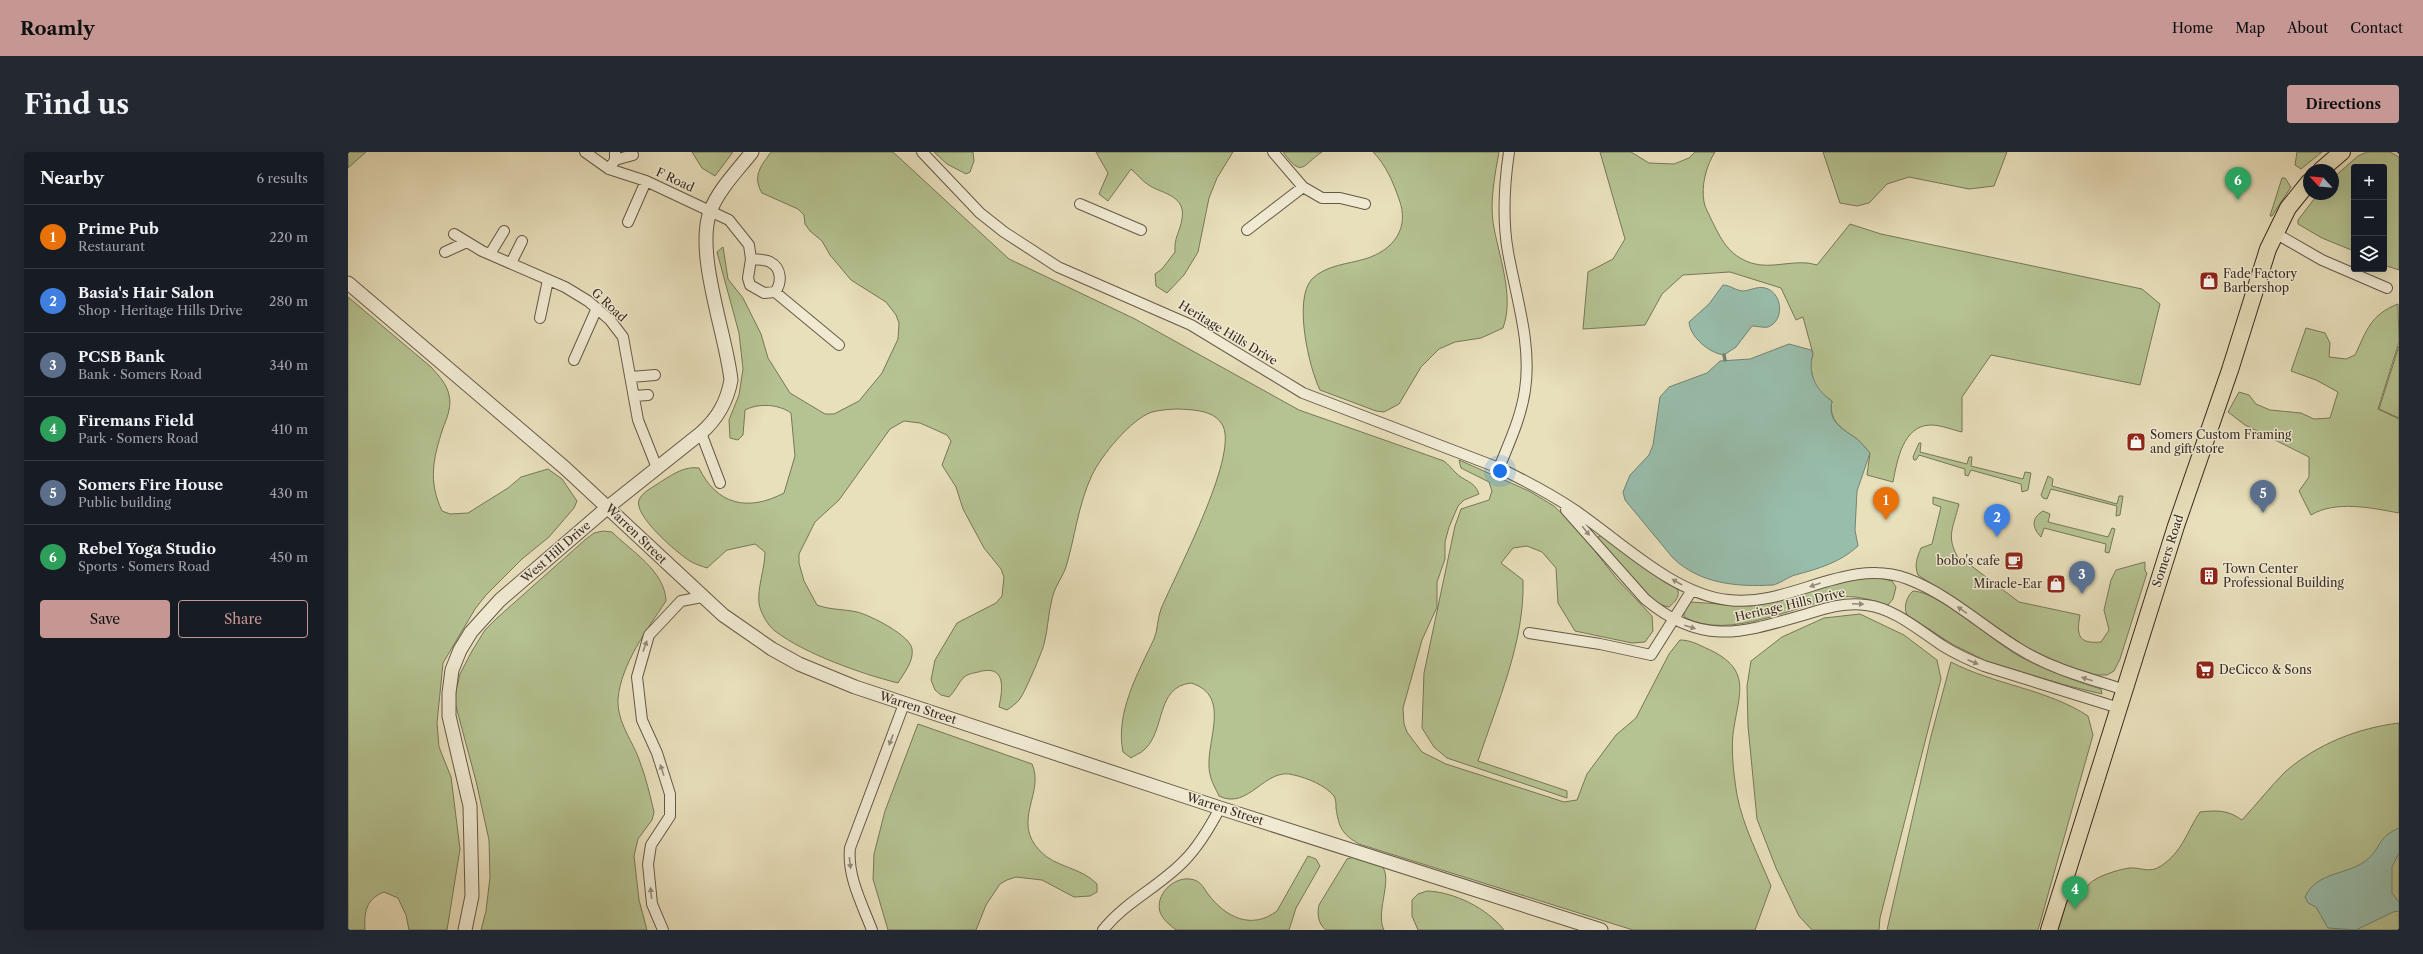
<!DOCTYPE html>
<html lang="en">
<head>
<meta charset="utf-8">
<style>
  body { margin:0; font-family:"Libre Caslon Text",serif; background:#242831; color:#f1f3f6 }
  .controls { position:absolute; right:12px; top:12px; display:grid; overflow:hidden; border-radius:4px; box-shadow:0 4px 16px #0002 }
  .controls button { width:36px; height:36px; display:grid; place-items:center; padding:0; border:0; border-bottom:1px solid #363941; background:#171b24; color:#f1f3f6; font:20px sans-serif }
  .compass { position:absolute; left:1955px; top:12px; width:36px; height:36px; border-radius:50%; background:#171b24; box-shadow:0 4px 16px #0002; rotate:296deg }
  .you { position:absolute; left:1152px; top:319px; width:14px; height:14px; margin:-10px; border:3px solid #fff; border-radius:50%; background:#1a73e8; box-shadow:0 0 0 6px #1a73e833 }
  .badge { display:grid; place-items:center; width:26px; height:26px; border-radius:50%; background:#c59692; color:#fff; font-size:13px; font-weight:700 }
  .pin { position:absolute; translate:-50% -33px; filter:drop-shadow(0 1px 2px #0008) }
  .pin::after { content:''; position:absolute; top:21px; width:14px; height:12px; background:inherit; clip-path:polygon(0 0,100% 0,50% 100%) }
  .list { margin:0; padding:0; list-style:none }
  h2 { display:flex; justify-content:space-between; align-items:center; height:52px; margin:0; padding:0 16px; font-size:17px }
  h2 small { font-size:13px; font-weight:400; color:#9ea1a6 }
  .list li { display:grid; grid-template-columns:26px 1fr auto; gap:12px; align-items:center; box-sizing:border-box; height:64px; padding:0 16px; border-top:1px solid #363941 }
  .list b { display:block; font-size:15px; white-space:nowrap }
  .list p { margin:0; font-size:13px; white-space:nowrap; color:#9ea1a6 }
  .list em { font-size:13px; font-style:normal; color:#9ea1a6 }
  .actions { display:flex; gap:8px; padding:12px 16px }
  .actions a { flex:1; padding:9px 0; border:1px solid #c59692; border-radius:4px; text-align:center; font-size:14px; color:#c59692 }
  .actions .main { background:#c59692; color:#111 }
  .icon { flex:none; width:22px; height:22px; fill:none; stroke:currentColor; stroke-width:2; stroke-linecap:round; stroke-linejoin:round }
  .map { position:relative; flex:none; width:2051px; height:778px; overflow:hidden; border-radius:4px }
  header { display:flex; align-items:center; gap:24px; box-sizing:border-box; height:56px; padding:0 20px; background:#c59692; color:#111 }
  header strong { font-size:19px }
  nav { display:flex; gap:22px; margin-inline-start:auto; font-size:14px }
  .intro { display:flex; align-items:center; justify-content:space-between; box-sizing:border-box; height:96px; padding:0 24px }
  h1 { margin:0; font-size:28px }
  .button { padding:10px 18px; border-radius:4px; background:#c59692; color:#111; font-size:14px; font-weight:700 }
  main { display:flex; gap:24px; padding:0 24px }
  aside { flex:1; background:#171b24; border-radius:4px; box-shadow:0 4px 16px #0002 }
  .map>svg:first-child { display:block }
  .green { fill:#b5c291; stroke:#777759 }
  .water { fill:#98bdab; stroke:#728374 }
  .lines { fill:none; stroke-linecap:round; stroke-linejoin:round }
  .stream { stroke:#728374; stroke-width:3.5 }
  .minor-casing { stroke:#655948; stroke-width:12 }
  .tertiary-casing { stroke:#655948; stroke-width:15 }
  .primary-casing { stroke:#392c21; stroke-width:18 }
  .minor { stroke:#f0ead3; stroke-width:10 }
  .tertiary { stroke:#f0ead3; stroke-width:13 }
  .primary { stroke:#e8dfbb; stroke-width:16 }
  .oneway { fill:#948b7a }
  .labels { text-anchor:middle; stroke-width:3; stroke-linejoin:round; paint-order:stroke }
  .street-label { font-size:12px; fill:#392c21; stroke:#f0ead3 }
  .poi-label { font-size:12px; fill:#392c21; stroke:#f0ead3; text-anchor:start }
</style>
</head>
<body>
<header>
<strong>Roamly</strong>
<nav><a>Home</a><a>Map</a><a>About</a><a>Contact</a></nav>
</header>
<div class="intro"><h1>Find us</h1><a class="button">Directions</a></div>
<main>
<aside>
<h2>Nearby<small>6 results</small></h2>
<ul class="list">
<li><span class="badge" style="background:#e8710a">1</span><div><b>Prime Pub</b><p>Restaurant</p></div><em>220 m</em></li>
<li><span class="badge" style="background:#3f7fe0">2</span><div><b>Basia's Hair Salon</b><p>Shop · Heritage Hills Drive</p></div><em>280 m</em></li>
<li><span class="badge" style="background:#5c6f8a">3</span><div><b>PCSB Bank</b><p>Bank · Somers Road</p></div><em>340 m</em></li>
<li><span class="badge" style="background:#2e9e5b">4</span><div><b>Firemans Field</b><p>Park · Somers Road</p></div><em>410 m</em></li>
<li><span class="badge" style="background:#5c6f8a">5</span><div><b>Somers Fire House</b><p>Public building</p></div><em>430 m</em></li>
<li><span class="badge" style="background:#2e9e5b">6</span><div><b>Rebel Yoga Studio</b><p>Sports · Somers Road</p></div><em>450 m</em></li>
</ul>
<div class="actions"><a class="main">Save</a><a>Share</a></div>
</aside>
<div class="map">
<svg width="2051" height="778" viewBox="0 0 2051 778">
  <rect width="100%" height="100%" fill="#e8dfbb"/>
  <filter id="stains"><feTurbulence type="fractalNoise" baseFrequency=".005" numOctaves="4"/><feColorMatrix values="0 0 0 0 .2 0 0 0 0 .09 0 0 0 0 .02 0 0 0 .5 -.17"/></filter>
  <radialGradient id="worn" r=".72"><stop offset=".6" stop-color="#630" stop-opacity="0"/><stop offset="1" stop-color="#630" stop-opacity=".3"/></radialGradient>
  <path class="green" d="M0 0H18L0 16Z
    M344 0H385L367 24 354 16Z
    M423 0H545L661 107 787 167 951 258 1096 309C1101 313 1103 316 1107 320 1116 330 1126 328 1131 342L1116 348 1110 354 1101 375 1097 390V407L1089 430V455L1074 488 1055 556 1056 572 1059 580 1074 600 1098 612 1216 650 1229 648 1239 622 1268 583 1288 566 1321 502 1332 488C1343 488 1351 493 1360 497 1406 518 1390 543 1385 582 1383 601 1386 624 1389 643 1395 674 1411 705 1423 734L1407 778H1285L1011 692C994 682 991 676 988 656 988 652 988 647 986 644 977 633 959 626 946 623 917 614 901 659 871 644 868 637 863 629 862 622 855 593 886 544 843 531 807 535 818 579 796 598 793 601 787 603 783 606L775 600C767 561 790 521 806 487 810 478 809 467 813 457 827 423 890 306 875 274 867 258 846 258 831 257 822 257 812 258 804 260 783 267 753 304 744 323 730 353 727 385 718 415 714 426 706 436 704 447 700 462 700 478 696 492 695 498 675 545 671 548 668 552 663 555 659 558L651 555C654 539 659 514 634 519 628 521 621 521 616 525 610 531 607 540 601 545L593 543 587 538 583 528 587 508 609 471 648 451 654 444 656 425 653 417 636 396 615 357 608 335 594 313 603 289 599 283 572 271 556 269 542 277 491 348 467 370 451 402V411L456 429 469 453C482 458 496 457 509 460 522 463 563 484 564 497 566 509 556 521 550 531 514 522 457 502 427 479 420 474 412 460 411 451 409 437 417 416 417 400L407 392 379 398 359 416C353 414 347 412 342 409 329 401 285 363 291 348 294 340 307 334 314 329 325 322 337 314 351 316 369 353 400 360 436 341L447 304 443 261C431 252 410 251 397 258L395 283 390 288 382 286 381 268 391 243 395 217 391 181 369 100 375 95 380 127 395 146 413 182 420 206 442 241 477 262H486L511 249 534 221 550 187 551 171 548 163 538 150 503 128 482 103 474 89 462 79 457 72 456 63 450 57 414 41C404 24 413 14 423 0Z
    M586 0H625L626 9 622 20 618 22 599 12Z
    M748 0H885L869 26 861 46 850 100 836 123 819 141 808 134 807 122 814 117 827 100C826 85 832 80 834 67 838 44 816 42 802 34 795 30 789 22 783 17L760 49 751 42 760 21Z
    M935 0H974C954 13 955 27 935 0Z
    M1025 0H1151C1147 22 1142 48 1145 70 1150 103 1167 143 1155 176L1133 186 1107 190 1091 197 1073 215 1051 252 1036 260 1028 259 972 238C961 216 945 147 964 127 978 113 1000 112 1017 107 1046 98 1062 76 1051 47 1045 30 1038 13 1025 0Z
    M1252 0H1283L1301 11 1326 12 1341 6 1347 0H1367C1358 14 1353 34 1356 50 1357 56 1361 62 1363 67 1373 87 1380 103 1403 111 1424 118 1448 106 1469 113L1502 72 1533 82 1794 137 1812 152 1792 233 1643 203 1614 245V280C1605 278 1593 273 1583 273 1555 273 1549 309 1545 330L1519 323 1522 301C1518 297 1514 291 1509 287 1495 277 1480 270 1484 249L1471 240 1466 230 1462 212 1465 202 1455 165 1448 168 1433 136 1382 120 1335 123 1314 142 1297 173 1235 177 1240 120 1265 107 1277 87Z
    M1475 0H1659L1646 34 1621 37 1561 25 1539 32 1521 51 1509 54 1492 51Z
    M1949 0H1974L1953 17 1947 13Z
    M2019 0H2042L2051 5V118L2036 113V15H2006V99L1974 86 1950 72V68L1970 42H1985V26L2010 4Z
    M1934 26H1937L1943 35 1924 64H1922Z
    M0 145 83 215C90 223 99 232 101 243 104 254 99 266 95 276 85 307 80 329 94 359L102 362 120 361 160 336 173 325 200 317 214 327 229 349 226 356 201 385 174 407 138 443 127 457 95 511 89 571 91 595 103 625 112 697 99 778H61L58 763 50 746 36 740C18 747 16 760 17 778H0Z
    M2050 152 2051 190 2030 257 2051 267V361C2024 356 1988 348 1963 363L1951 339 1961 325V305L1897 273 1880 260 1891 240 1901 243 1908 252 1922 258 1953 261 1966 267 1982 266 1990 240 1968 228 1943 219 1958 176 1977 181 1982 191 1981 205 1998 207 2007 203C2019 178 2022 163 2050 152Z
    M2051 194V266L2031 257Z
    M1571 291H1573L1572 300 1619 312 1621 305H1624L1623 314 1675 327 1677 320 1683 321 1680 338 1674 340 1673 332 1623 318 1620 324 1617 323V317L1571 303 1568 308H1566L1565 305Z
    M1111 308 1181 339 1206 354 1227 374 1269 427 1304 464 1305 479 1297 490 1284 491 1227 479 1210 451 1208 416 1194 400 1179 394 1165 396 1153 411 1175 428C1177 490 1149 551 1130 609L1219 639V646L1099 606 1086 595 1074 576 1076 521 1107 374 1113 357 1141 348 1144 339 1141 330 1113 316Z
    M1700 324 1705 327 1704 334 1769 352 1771 344H1775L1772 363 1768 364 1769 354 1703 337 1699 347 1695 346 1693 343Z
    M1585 345 1611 352C1605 377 1597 385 1612 409H1617L1671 450 1732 463C1728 484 1731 492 1753 490L1761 478 1756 458 1763 428 1768 418 1797 410V419L1799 421 1772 507 1766 519 1759 523H1748L1710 511 1678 495 1570 423C1566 413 1569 406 1573 396L1584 392 1593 355 1585 352Z
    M1695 359 1702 362 1700 370 1760 385 1764 376 1767 377 1761 401 1757 400 1758 392 1696 376 1693 385C1684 376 1683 366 1695 359Z
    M255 379 264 380C283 399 317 419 318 449 299 478 273 512 270 547 269 571 285 589 292 610 298 626 302 643 306 660L304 668 290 687 286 704 291 748 299 778H133L138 759 142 725 141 688 128 629 106 547 112 522 124 499 137 478 149 466 238 387 246 381Z
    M1254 383 1329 436C1333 444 1327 450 1321 455 1299 453 1267 406 1252 390L1250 385Z
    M1527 425 1544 429 1548 435 1545 447 1540 453C1526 449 1509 443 1495 445 1448 452 1382 490 1336 465V459L1342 450 1403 454 1504 428Z
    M1565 439C1592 440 1644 489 1671 504 1697 518 1724 528 1753 537L1754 542 1717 533 1638 509 1604 492 1559 463C1555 455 1559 444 1565 439Z
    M1512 462 1556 483 1589 508 1593 527 1532 766 1531 778H1464L1451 764 1428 716 1409 667 1400 574 1399 534 1403 509 1434 485 1476 466Z
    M1603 510C1647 533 1699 537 1740 564L1745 583 1690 778H1539L1583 584Z
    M2051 571V778H1710L1720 746H1734C1736 742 1738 736 1741 732 1749 724 1769 718 1781 716 1793 715 1801 722 1813 714 1835 699 1838 681 1852 660 1869 658 1880 658 1894 668 1908 653 1922 635 1937 620 1969 592 2010 576 2051 571Z
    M570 572 684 612C697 641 663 669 692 699 708 716 733 715 749 732V740L742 744 726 745 694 728 668 725 659 728 652 732 638 753 628 778H540L525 727 526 702 537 659Z
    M960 704 968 707 972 714 948 756 941 778H828C822 773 815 768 812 760 807 743 825 725 842 727 852 728 855 735 860 742 878 766 904 778 929 759Z
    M1006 705C1014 707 1024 708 1030 711 1049 721 1026 759 1036 778H978C970 772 969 762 971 753L999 707Z
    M1079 739C1106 740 1139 756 1156 778H1070L1064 764V748L1070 742Z"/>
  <path class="water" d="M1375 133C1382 133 1388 139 1396 139 1404 138 1411 133 1420 137 1435 144 1436 169 1420 175 1415 176 1409 174 1404 174L1388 195 1376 203C1361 201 1342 185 1341 170L1361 152Z
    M1441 192 1463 198 1465 202C1459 222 1468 238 1484 249 1479 270 1495 277 1509 287 1514 291 1518 297 1522 301L1509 339 1507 378 1510 394C1493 410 1470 417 1447 423 1440 425 1431 432 1425 433 1389 435 1352 432 1325 406L1277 348 1275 340 1282 323 1301 303 1305 293 1312 245 1321 235 1359 221 1372 209 1402 207Z
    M2051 676V701L2044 715V741L2051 750V759L2045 760 2008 778 1980 776 1968 755 1960 751 1957 745C1969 718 2002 724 2021 706 2035 692 2029 686 2051 676Z"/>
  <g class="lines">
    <path class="stream" d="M1376 203 1377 208"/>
    <defs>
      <path id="minor" d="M237 0 261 17 298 29 381 68 401 93 403 107 400 126 402 133 416 141 427 140C434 131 434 116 422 110 417 107 408 108 403 107
        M574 0 632 61 656 80 710 115 843 173 955 241 1151 316C1178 329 1203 342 1228 359 1272 389 1325 442 1380 448 1442 456 1498 404 1560 427 1600 442 1634 474 1670 496 1703 517 1740 526 1777 538
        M925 0 955 35 974 46H992L1017 52
        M267 8 285 3
        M261 17 267 8V0
        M732 52 793 78
        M280 70 298 29
        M899 78 955 35
        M1927 81 1974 108 2039 136
        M106 82 134 99 217 135 240 149 262 168 275 185 290 268 309 316
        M97 100 119 90
        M142 102 156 79
        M163 111 174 89
        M427 140 491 193
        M192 166 200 128
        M226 208 249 156
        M283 225 307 223
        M286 244 300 243
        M353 281 372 331
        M1151 316C1161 291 1173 266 1177 238 1184 192 1168 145 1160 100 1154 66 1156 34 1161 0
        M1218 358 1297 447C1354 495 1393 481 1459 462 1478 456 1497 450 1518 453 1546 456 1572 479 1595 494 1608 502 1621 508 1636 514L1771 556
        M1181 481 1252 492 1303 503 1344 438
        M315 778 304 752 300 712 303 693 322 664V642L309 601 294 568 289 525 301 483 333 449 354 445
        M524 778C514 752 499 724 502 696L556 552
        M755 778C777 750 811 735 836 709 851 694 862 675 872 656"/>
      <path id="tertiary" d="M0 131 217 316 375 463 424 497 451 512 507 535 872 656 1253 778
        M117 778 124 744 122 654 101 564V541L104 518 112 498 123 480 152 448 260 355 353 281C370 266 379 250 383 228 378 182 347 102 362 60 370 38 389 19 404 0"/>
      <path id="primary" d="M1973 18 1994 0
        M1701 778 1828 374 1882 218 1920 97 1940 56 1961 30"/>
    </defs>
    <use href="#minor" class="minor-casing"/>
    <use href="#tertiary" class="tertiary-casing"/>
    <use href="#primary" class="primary-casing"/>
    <use href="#minor" class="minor"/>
    <use href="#tertiary" class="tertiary"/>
    <use href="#primary" class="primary"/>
  </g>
  <defs><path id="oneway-solid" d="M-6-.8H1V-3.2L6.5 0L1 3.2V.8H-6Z"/></defs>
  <g class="oneway">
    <use href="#oneway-solid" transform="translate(1238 379) rotate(51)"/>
    <use href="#oneway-solid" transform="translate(1329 430) rotate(-150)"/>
    <use href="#oneway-solid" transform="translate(1467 433) rotate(161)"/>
    <use href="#oneway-solid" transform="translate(1510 452) rotate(3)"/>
    <use href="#oneway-solid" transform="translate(1614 458) rotate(-146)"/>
    <use href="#oneway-solid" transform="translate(1342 475) rotate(17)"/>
    <use href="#oneway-solid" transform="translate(297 494) rotate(-70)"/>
    <use href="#oneway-solid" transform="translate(1625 510) rotate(23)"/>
    <use href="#oneway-solid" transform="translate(1739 527) rotate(-163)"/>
    <use href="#oneway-solid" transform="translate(543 588) rotate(111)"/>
    <use href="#oneway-solid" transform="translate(314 618) rotate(-108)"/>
    <use href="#oneway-solid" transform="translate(502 711) rotate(83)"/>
    <use href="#oneway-solid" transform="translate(303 741) rotate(-97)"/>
  </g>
  <defs>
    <symbol id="shop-square" viewBox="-11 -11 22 22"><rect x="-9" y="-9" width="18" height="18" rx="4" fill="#8f2418" stroke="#f0ead3"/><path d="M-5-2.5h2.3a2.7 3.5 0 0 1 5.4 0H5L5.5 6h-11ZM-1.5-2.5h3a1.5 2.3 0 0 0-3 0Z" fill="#fff"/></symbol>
    <symbol id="cafe-square" viewBox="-11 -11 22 22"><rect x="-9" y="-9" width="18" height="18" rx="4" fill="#8f2418" stroke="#f0ead3"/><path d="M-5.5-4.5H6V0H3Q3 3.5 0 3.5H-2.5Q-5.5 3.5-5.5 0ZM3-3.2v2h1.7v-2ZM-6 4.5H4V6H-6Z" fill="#fff"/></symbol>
    <symbol id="building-square" viewBox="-11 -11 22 22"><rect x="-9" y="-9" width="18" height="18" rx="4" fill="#8f2418" stroke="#f0ead3"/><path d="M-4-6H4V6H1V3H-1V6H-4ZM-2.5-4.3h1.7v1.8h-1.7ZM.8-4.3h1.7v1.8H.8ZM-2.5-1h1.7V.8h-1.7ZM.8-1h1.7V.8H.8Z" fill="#fff"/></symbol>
    <symbol id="supermarket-square" viewBox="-11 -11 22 22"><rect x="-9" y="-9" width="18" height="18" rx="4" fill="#8f2418" stroke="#f0ead3"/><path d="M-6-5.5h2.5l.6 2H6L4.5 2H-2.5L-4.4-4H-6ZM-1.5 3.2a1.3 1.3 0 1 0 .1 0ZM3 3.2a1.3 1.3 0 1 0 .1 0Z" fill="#fff"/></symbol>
  </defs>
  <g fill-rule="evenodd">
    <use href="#shop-square" x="1850" y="118" width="22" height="22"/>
    <use href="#shop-square" x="1777" y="279" width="22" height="22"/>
    <use href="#cafe-square" x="1655" y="398" width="22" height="22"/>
    <use href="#building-square" x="1850" y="413" width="22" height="22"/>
    <use href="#shop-square" x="1697" y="421" width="22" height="22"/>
    <use href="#supermarket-square" x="1846" y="507" width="22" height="22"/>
  </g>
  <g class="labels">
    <g class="street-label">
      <text transform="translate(327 28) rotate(25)" y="4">F Road</text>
      <text transform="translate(261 153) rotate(43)" y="4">G Road</text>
      <text transform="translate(880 181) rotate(31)" y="4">Heritage Hills Drive</text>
      <text transform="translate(288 382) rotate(44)" y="4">Warren Street</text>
      <text transform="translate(1820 399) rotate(-72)" y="4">Somers Road</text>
      <text transform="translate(208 400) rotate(-41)" y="4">West Hill Drive</text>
      <text transform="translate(1442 453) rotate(-13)" y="4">Heritage Hills Drive</text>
      <text transform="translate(570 556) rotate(18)" y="4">Warren Street</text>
      <text transform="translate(877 657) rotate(18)" y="4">Warren Street</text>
    </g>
    <g class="poi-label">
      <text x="1875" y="126">Fade Factory<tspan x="1875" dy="14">Barbershop</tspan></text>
      <text x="1802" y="287">Somers Custom Framing<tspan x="1802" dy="14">and gift store</tspan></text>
      <text x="1652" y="413" text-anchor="end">bobo's cafe</text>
      <text x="1875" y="421">Town Center<tspan x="1875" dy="14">Professional Building</tspan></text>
      <text x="1694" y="436" text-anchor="end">Miracle-Ear</text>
      <text x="1871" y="522">DeCicco &amp; Sons</text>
    </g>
  </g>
  <rect width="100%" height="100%" filter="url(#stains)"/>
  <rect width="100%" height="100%" fill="url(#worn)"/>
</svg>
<div class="controls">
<button>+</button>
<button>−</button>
<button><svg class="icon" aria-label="layers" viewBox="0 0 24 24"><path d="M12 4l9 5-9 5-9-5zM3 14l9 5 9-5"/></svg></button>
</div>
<svg class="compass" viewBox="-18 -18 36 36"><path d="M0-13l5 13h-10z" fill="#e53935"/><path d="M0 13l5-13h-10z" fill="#9ea1a6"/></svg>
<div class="you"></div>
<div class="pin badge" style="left:1538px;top:368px;background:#e8710a">1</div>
<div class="pin badge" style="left:1649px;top:385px;background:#3f7fe0">2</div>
<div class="pin badge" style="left:1734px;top:442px;background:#5c6f8a">3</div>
<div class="pin badge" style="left:1727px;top:757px;background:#2e9e5b">4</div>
<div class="pin badge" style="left:1915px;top:361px;background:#5c6f8a">5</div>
<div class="pin badge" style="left:1890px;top:48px;background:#2e9e5b">6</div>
</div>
</main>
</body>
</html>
